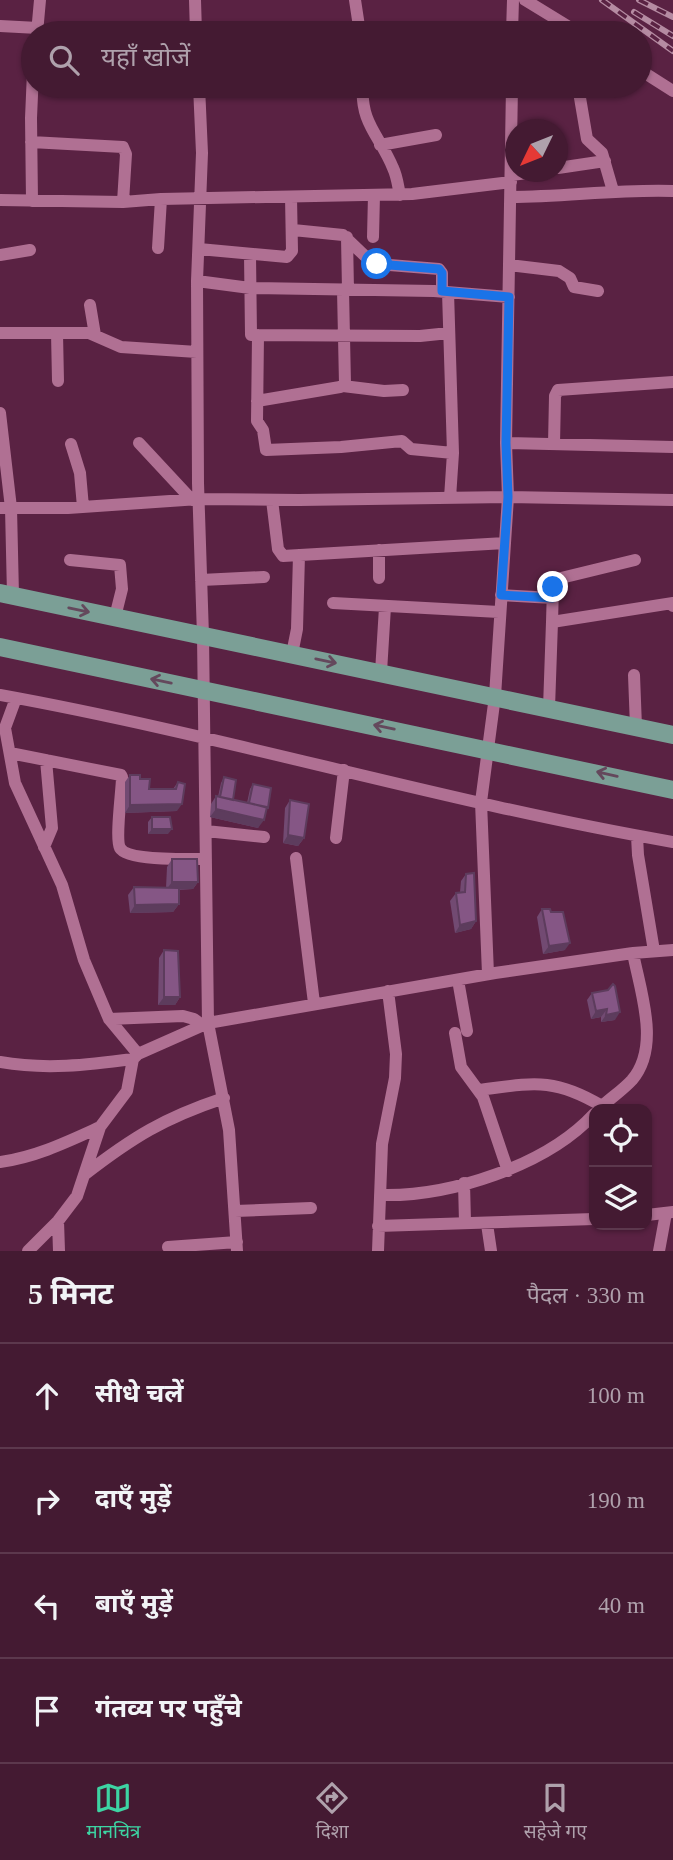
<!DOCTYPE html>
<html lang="hi">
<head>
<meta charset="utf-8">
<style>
  body { margin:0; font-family:"Times New Roman","Noto Sans Devanagari",serif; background:#4e273e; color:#f1f3f6 }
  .controls { position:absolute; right:21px; bottom:21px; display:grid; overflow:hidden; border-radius:14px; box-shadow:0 2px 5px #0004 }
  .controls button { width:63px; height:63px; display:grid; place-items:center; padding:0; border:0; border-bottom:2px solid #5c384d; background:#441a32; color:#f1f3f6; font:35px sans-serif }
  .compass { position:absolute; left:505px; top:119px; width:63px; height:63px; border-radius:50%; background:#441a32; box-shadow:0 2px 5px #0004; rotate:227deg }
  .stop { position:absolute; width:21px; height:21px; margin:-16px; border:5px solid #1a73e8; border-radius:50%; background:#fff }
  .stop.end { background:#1a73e8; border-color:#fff; box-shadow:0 2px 7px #0008 }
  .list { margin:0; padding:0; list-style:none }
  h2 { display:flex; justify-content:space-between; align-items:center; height:91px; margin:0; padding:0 28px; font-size:30px }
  h2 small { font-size:23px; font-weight:400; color:#afa1ac }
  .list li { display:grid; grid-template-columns:46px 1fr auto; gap:21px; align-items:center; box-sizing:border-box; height:105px; padding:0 28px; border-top:2px solid #5c384d }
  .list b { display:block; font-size:26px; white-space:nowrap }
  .list em { font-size:23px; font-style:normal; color:#afa1ac }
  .icon { flex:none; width:38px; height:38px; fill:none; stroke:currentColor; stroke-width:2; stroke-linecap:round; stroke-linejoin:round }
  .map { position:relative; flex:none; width:673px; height:1251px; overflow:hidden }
  .search { position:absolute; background:#441a32; box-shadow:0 2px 5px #0004; left:21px; right:21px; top:21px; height:77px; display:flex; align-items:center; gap:18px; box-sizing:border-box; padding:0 24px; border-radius:38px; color:#afa1ac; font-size:26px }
  .sheet { height:511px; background:#441a32 }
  nav { display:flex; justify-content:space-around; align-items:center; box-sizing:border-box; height:98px; border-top:2px solid #5c384d; background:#441a32; font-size:19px; color:#afa1ac }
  nav a { display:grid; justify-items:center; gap:4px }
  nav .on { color:#3dd4a3 }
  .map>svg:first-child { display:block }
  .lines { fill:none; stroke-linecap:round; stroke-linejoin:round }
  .minor { stroke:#b07093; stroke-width:12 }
  .major { stroke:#7b9f96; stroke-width:18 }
  .rail-casing { stroke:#b58ba2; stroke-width:6 }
  .rail { stroke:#5a2243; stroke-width:3.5; stroke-dasharray:10; stroke-linecap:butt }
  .wall { fill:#724a72 }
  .shaded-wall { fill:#5d3c5d }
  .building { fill:#855685; stroke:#5d3c5d; stroke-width:2 }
  .oneway { stroke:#64485c }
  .route { stroke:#1a73e8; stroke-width:9 }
</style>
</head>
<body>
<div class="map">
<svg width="673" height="1251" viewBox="0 0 673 1251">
  <rect width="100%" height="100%" fill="#5a2243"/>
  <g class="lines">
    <path class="minor" d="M195 0 196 33
      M355 0 360 33
      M525 0 579 33
      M0 26 38 28
      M37 33 40 0
      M512 33 513 0
      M640 70 673 91
      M199 86 202 153 197 281 198 483 203 636 208 1023 229 1130 237 1251
      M363 86C360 123 380 136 393 168 397 176 398 186 400 195
      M578 86 587 139 602 153 613 191
      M31 142 123 147 126 154 123 202
      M380 145 436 135
      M558 168 605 161
      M511 175 536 172
      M511 197C565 197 619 189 673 191
      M0 200 123 202 161 199 412 194 511 182
      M32 201 31 118 33 72
      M293 230 343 235 366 257 377 264 439 269 442 273V291
      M347 237 348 290
      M373 237 374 195
      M158 248 161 199
      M199 249 287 257 292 251 291 197
      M0 255 30 250
      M250 255 251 335 420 336 449 333
      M509 265 559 271 570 278 574 287 598 291
      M197 281 250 288 434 291 509 297
      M448 292 453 453 450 498
      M90 305 95 335
      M0 333H89L121 347 197 352
      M57 333 58 381
      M258 335 257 421 263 430 266 450 341 447 402 441 411 449 453 453
      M343 386 384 391 403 390
      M257 401 340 387 345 384 343 290
      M0 413 11 508 13 595
      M139 443 192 500
      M506 443 673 447
      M71 444 80 473 83 507
      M554 444 555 396 558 390 673 382
      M272 500 278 549 283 556 505 543
      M0 508H68L199 499 299 500 508 497 673 500
      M70 560 120 565 122 589 115 617
      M379 578V550
      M201 580 264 577
      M501 595 553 598
      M333 603 499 612
      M552 622 553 587 555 581 561 578 635 560
      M292 654 297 629 299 555
      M381 672 385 607
      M634 675 636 727
      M0 695C226 736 447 803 673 842
      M16 698 5 728 15 783 62 885 84 960 109 1019 138 1054
      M549 708 552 622 673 603V606
      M10 753 121 775 122 777C122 790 115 839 120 848 127 861 191 859 206 859
      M206 831 264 837
      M637 836 638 855 654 951
      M336 838 344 770
      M44 847 52 828 46 760
      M296 858 314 1003
      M488 974 481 802 495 696 508 497 506 443 512 86
      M458 980 467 1031
      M109 1019 183 1016 194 1019 202 1025
      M455 1033 461 1067 483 1097 508 1171
      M0 1062C45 1070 88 1065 133 1059L138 1054 208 1023 495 973 633 953 673 950
      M479 1090C533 1083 553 1077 602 1106
      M599 1109C609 1099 622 1091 632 1080 661 1046 640 991 633 953
      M0 1162C36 1157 67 1142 100 1127
      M84 1175C133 1137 164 1118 224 1098
      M464 1183 465 1222
      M380 1195C449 1197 546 1166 594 1114
      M235 1211 311 1208
      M647 1215 673 1212
      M58 1221 59 1251
      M487 1224 491 1251
      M378 1226 594 1219
      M168 1247 237 1242
      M28 1251 58 1221 77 1196 100 1127 127 1091 133 1059
      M378 1251 382 1144 395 1078 396 1054 388 991
      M659 1251 666 1213"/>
    <path class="major" d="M0 593 673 735
      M0 647 673 790"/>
    <defs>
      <path id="rail" d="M602 0 673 51
        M639 0 673 17
        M634 12 673 36"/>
    </defs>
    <use href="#rail" class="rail-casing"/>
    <use href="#rail" class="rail"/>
  </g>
  <path class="wall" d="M130 775 140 779 149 789H173L178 782 177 811 125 813V782Z
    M224 777 233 800 247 803 250 789 253 784 266 810 258 828 210 817 211 804 216 796 218 797 221 783Z
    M290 800 304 838 298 846 283 843 285 808Z
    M152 817 168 834H148V822Z
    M172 859 198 882 193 889 179 890V904L173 912 130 913 128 895 134 887 166 888 167 867Z
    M466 874 476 921 471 929 455 933 450 901 456 893 460 892 461 881Z
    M542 909 565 950 543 954 537 917Z
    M164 950 180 997 175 1005H158L159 958Z
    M592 993 615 1020 601 1022V1017L591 1019 587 1000Z"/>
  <path class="shaded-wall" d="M182 804 177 811 125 813 130 805Z
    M216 809 264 820 258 828 210 817Z
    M152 829H172L168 834H148Z
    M288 835 304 838 298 846 283 843Z
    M172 882H198L193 889 166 890Z
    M179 904 173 912 130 913 135 905Z
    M476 921 471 929 455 933 460 925Z
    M570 943 565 950 543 954 549 946Z
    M164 997H180L175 1005H158Z
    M607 1009 601 1017 591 1019 596 1011Z
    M620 1012 615 1020 601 1022 606 1015Z"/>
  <path class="building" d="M130 775H140V779H150L149 789H176L178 782 185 784 182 804 130 805Z
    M224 777 236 780 233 800 220 797Z
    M253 784 271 788 268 808 249 803Z
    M216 796 267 807 264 820 216 809Z
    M290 800 309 804 304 838 288 835Z
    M152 817H170L172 829H152Z
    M172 859H197L198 882H172Z
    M474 873 476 921 460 925 456 893 465 892 466 874Z
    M134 887 179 888V904L135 905Z
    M542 909H550L551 912H563L570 943 549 946Z
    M164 950 178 951 180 997H164Z
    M613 984 615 986 620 1012 606 1015 607 1009 596 1011 592 993 608 990Z"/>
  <defs><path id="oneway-shaft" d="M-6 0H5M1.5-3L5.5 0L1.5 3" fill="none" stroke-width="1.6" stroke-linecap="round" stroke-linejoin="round" transform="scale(1.75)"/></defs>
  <g class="oneway">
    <use href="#oneway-shaft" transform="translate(79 610) rotate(12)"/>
    <use href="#oneway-shaft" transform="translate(326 661) rotate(12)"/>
    <use href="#oneway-shaft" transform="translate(161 681) rotate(-168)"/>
    <use href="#oneway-shaft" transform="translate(384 727) rotate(-168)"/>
    <use href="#oneway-shaft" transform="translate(607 774) rotate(-167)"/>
  </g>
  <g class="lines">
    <path class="route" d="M377 264 439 269 442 273V291L509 297 506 443 508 497 501 595 553 598V587"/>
  </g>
</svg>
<div class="controls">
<button><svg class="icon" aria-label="locate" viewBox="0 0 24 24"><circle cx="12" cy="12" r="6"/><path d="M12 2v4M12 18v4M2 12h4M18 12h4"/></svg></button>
<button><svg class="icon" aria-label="layers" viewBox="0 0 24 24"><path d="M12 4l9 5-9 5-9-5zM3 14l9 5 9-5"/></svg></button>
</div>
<svg class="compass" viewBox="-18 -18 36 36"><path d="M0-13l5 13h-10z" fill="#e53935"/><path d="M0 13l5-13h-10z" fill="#afa1ac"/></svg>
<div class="stop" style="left:377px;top:264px"></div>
<div class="stop end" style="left:553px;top:587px"></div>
<div class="search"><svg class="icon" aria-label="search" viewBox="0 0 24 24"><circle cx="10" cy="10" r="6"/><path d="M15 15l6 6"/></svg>यहाँ खोजें</div>
</div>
<section class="sheet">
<h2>5 मिनट<small>पैदल · 330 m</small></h2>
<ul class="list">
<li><svg class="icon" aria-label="ahead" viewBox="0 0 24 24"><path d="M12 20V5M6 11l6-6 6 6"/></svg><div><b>सीधे चलें</b></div><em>100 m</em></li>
<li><svg class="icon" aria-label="right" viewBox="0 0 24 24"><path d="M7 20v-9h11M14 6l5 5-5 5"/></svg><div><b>दाएँ मुड़ें</b></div><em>190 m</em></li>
<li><svg class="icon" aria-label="left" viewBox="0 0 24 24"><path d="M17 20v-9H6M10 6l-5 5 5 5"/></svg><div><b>बाएँ मुड़ें</b></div><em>40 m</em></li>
<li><svg class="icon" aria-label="arrive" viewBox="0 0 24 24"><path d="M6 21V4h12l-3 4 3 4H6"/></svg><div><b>गंतव्य पर पहुँचे</b></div></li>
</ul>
</section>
<nav>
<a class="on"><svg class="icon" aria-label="map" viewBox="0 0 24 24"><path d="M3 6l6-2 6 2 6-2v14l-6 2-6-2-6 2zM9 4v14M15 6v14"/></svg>मानचित्र</a>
<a><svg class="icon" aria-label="directions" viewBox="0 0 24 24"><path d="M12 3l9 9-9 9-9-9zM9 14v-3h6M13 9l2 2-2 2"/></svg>दिशा</a>
<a><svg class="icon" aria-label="saved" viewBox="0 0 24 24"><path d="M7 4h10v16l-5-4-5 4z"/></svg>सहेजे गए</a>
</nav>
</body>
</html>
